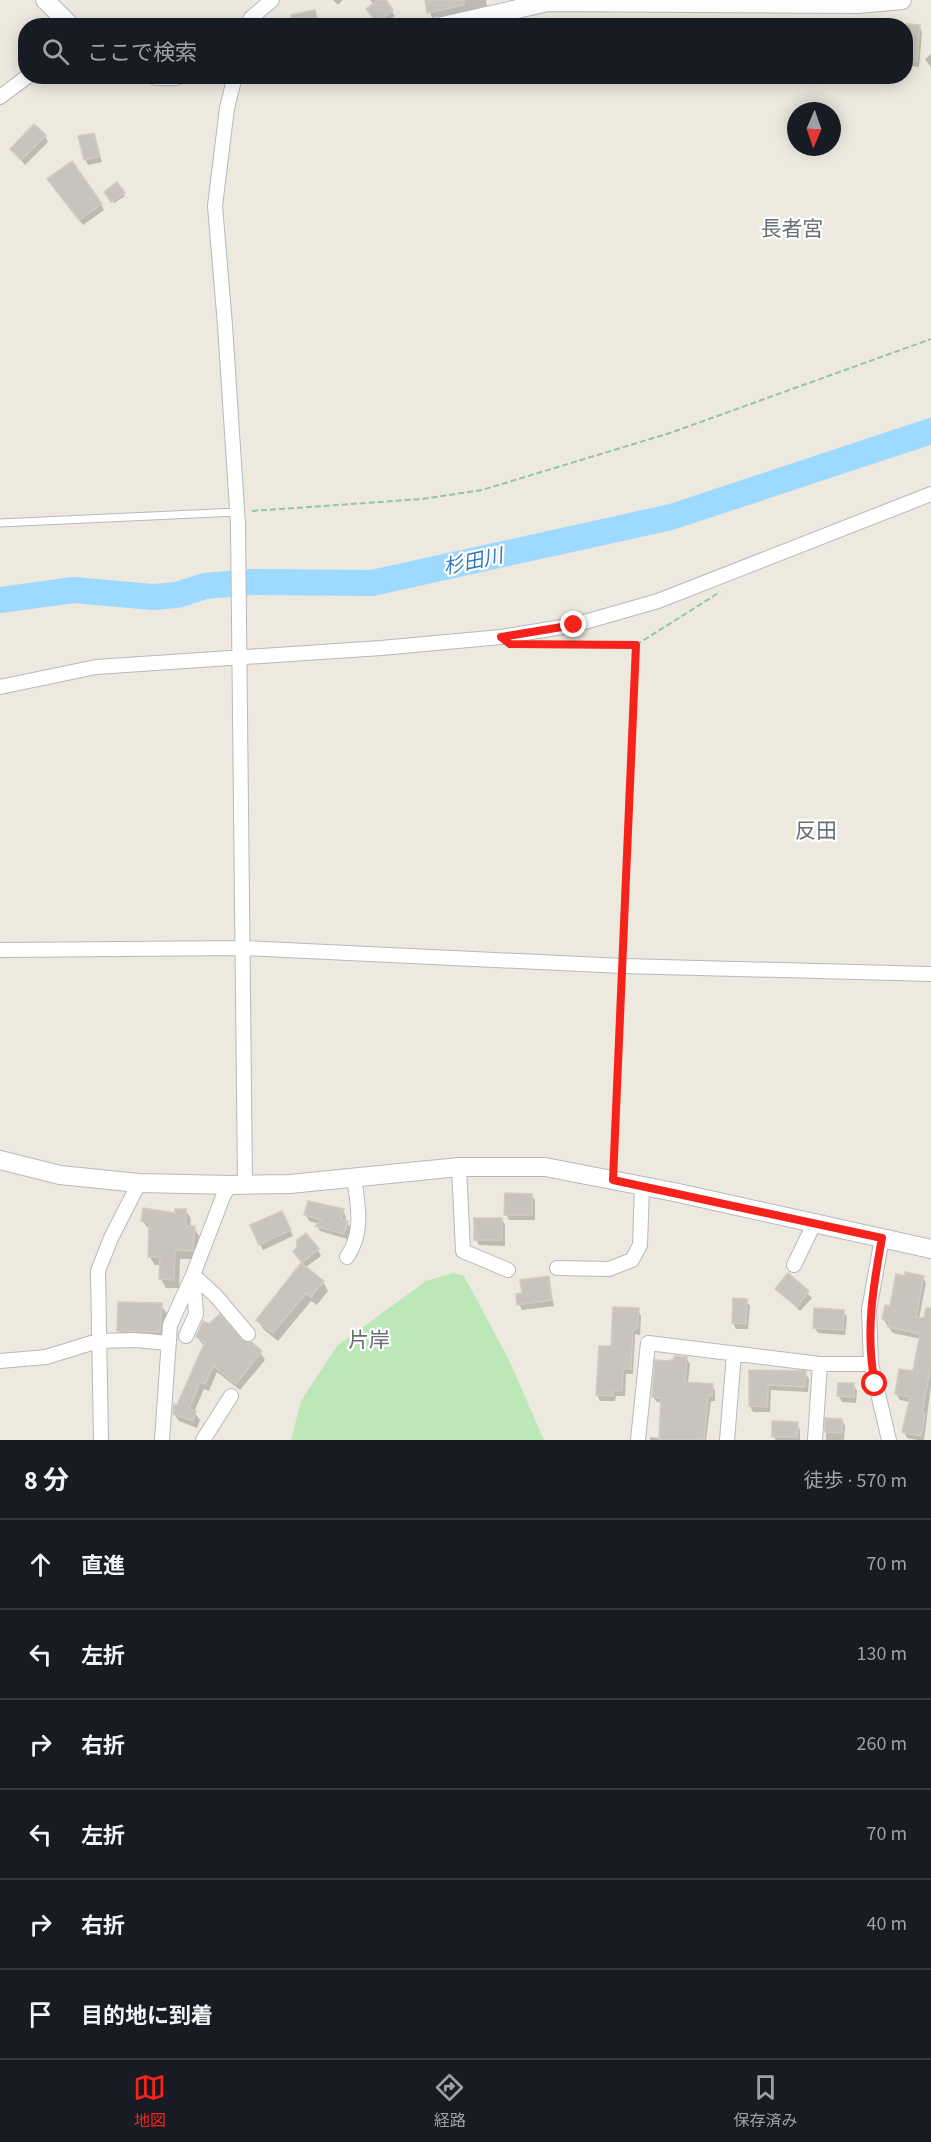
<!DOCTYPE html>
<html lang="ja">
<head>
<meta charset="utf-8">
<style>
  body { margin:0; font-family:"Source Sans 3","Noto Sans JP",sans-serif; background:#20242c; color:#f1f3f6 }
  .compass { position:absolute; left:787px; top:102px; width:54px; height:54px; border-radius:50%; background:#171b24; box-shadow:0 3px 15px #0003; rotate:182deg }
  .stop { position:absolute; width:18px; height:18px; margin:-14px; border:4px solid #f6231d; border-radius:50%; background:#fff }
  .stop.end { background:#f6231d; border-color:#fff; box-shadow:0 2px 6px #0008 }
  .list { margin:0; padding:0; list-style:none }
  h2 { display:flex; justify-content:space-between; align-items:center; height:78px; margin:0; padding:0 24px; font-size:26px }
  h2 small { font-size:20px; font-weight:400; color:#9ea1a6 }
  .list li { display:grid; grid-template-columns:39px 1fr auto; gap:18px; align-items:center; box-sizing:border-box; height:90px; padding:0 24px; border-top:2px solid #363941 }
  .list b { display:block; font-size:22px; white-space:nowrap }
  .list em { font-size:20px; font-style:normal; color:#9ea1a6 }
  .icon { flex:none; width:33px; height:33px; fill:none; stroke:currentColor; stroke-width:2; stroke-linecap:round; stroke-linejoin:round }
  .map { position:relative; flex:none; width:931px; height:1440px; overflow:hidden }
  .search { position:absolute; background:#171b24; box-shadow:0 3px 15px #0003; left:18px; right:18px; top:18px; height:66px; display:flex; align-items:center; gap:15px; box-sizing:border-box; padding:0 21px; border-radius:24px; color:#9ea1a6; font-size:22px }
  .sheet { height:618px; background:#171b24 }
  nav { display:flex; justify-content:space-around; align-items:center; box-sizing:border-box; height:84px; border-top:2px solid #363941; background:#171b24; font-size:16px; color:#9ea1a6 }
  nav a { display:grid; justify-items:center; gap:3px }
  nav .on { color:#f6231d }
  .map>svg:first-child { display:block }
  .green { fill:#bbe7b9 }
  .shadow { fill:#0003 }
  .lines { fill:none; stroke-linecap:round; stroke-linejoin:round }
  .river { stroke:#9ed9ff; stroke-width:26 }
  .building { fill:#c8c4bd; stroke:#d2cbbe; stroke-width:1.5 }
  .service-casing { stroke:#b5b9be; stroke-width:9 }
  .minor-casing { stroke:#b5b9be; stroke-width:16 }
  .tertiary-casing { stroke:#b5b9be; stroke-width:20 }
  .path { stroke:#92c89f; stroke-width:2; stroke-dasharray:6 3; stroke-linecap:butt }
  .service { stroke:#fff; stroke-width:7 }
  .minor { stroke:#fff; stroke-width:14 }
  .tertiary { stroke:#fff; stroke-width:18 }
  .route { stroke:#f6231d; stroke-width:8 }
  .labels { text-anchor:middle; stroke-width:4.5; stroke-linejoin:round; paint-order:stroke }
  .water-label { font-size:20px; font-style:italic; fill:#347ab8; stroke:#fff }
  .quarter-label { font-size:21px; fill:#696f74; stroke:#fff }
</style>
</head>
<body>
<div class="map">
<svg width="931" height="1440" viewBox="0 0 931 1440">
  <rect width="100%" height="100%" fill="#ede9df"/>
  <path class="green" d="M453 1273 464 1276 509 1360 544 1440H291L301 1401 337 1346 426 1281Z"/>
  <path class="shadow" d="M333 0H343L338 5Z
    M370 0H384L395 16 381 26 372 14 374 5Z
    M426 0H486L487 7 432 18Z
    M801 20H818L821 26H801Z
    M906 26 919 27 922 32 919 67 911 66 908 61Z
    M931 54V68L925 59Z
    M93 134 102 162 88 165 85 159Z
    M45 136 48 142 25 165 12 149Z
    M53 185 101 204 104 210 83 225Z
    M117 185 125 196 114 203 106 192Z
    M532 1195 535 1201V1220H509L506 1214Z
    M186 1211 191 1219 190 1228H194L199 1236 197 1259H180L179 1288H166L161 1279V1265H155L149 1256 150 1230 142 1221Z
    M343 1211 346 1217 345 1221 351 1228 347 1239 320 1231 317 1226 320 1224 309 1221 306 1215Z
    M285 1219 293 1236 263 1250 260 1244Z
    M502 1219 505 1225V1246L479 1245 476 1240Z
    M298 1248 318 1250 321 1256 306 1267 298 1257Z
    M788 1275 812 1298 800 1311 777 1289Z
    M923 1277 926 1283 919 1319 931 1321V1385L924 1440H917L907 1438 904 1432 910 1402 900 1400 896 1394 914 1373 921 1339 893 1333 883 1319 891 1308Z
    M548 1278 554 1306 522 1310 519 1304 523 1294Z
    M323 1282 328 1291 317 1305 311 1301 278 1341 263 1329 258 1320Z
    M746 1301 750 1306 748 1329H736L733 1323Z
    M161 1305 167 1314 165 1341 124 1340 119 1330Z
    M638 1310 641 1316 640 1335 635 1334 633 1374H626L625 1396H616L615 1401H600L597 1395 612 1348Z
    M843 1311 847 1317 845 1335 818 1333 814 1327Z
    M197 1337 260 1352 265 1360 240 1390 217 1372 209 1391 204 1389 194 1412 200 1420 197 1428 179 1421 174 1414 204 1346Z
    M686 1358 690 1364 688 1383 712 1385 715 1391V1401H711L706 1440H650V1437L660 1438 662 1403 657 1402 653 1397 669 1362Z
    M751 1371 805 1373 809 1379 808 1392 771 1390 770 1412H753L750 1406Z
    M839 1384 854 1385 857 1391 856 1403 842 1402 839 1396Z
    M827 1419 842 1420 845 1426 844 1440H826Z
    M797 1424 800 1430V1440H776L773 1436Z"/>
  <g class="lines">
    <path class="river" d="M0 600 73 590 153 597 177 595 205 586 252 582 372 583 671 517 931 431"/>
  </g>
  <path class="building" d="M378 0H386L393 10 377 23 366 9Z
    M425 0H464V5L427 13Z
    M315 10 319 26H293L291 15Z
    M906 24 920 25 917 62 907 61Z
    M34 124 46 135 21 160 10 149Z
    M94 133 100 156 84 160 78 136Z
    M72 161 102 204 79 220 47 179Z
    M117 182 125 193 111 202 104 192Z
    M505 1193 532 1194V1215H504Z
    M308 1201 344 1209 341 1219 348 1221 344 1234 315 1226 322 1220 304 1215Z
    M143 1208 175 1213V1209H186V1226H195L193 1251 175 1250 174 1280 159 1279 160 1257H148L149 1223 141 1221Z
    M282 1211 291 1230 259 1245 250 1225Z
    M474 1218H502V1240H474Z
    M306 1233 319 1249 302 1263 293 1251 297 1247V1240Z
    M301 1263 324 1281 311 1297 306 1293 273 1333 256 1320Z
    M905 1272 924 1276 916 1317 924 1318 926 1308H931V1365L922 1413 925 1414 921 1436 902 1432 910 1397 895 1394 899 1369 913 1371 920 1334 888 1327 890 1321 882 1319 885 1305 890 1306 896 1274 905 1276Z
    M788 1273 809 1291 797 1307 775 1289Z
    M549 1276 552 1300 517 1305 516 1294 522 1293 520 1280Z
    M733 1298 747 1299 746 1324 732 1323Z
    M118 1302 162 1303 160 1332 117 1331Z
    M613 1307 639 1308 637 1329H633L631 1369H623L622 1391H613V1396L596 1395 599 1346H611Z
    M814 1308 844 1310 843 1330 813 1328Z
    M220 1314 242 1340 251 1342 262 1351 236 1384 213 1366 205 1384 200 1382 189 1409 196 1411 193 1421 173 1414 174 1404 177 1405 205 1342 196 1337 203 1321 209 1324Z
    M674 1356 687 1357 685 1382 713 1384 712 1396 708 1395 704 1440H659L661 1398 652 1397 655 1360 669 1361 674 1359Z
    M749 1370 806 1371 805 1387 768 1385 767 1407 749 1406Z
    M838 1383H854V1397L837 1396Z
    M825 1418 842 1419V1433L825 1432Z
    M772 1421 798 1422 797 1437H772Z"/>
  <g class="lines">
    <defs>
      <path id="service" d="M0 523 237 512"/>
      <path id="minor" d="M247 26 251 18 272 0
        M235 76 227 108 215 206 225 325 238 525 245 1184
        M0 97 28 76
        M0 687 96 667 381 648 501 637 574 625 658 601 931 494
        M0 950 243 948 623 966 931 974
        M459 1167 463 1251 508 1270
        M882 1238 869 1310 871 1364 889 1440
        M347 1257C364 1232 358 1206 354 1177
        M794 1265 814 1224
        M557 1268 609 1269 632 1260 640 1245 642 1186
        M193 1275 216 1296 248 1334
        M186 1336 196 1314 193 1275
        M0 1361 46 1357 98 1341 135 1340 169 1343
        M101 1440 98 1271 111 1238 139 1183
        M162 1440 170 1325 193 1275 224 1194 231 1185
        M203 1440 231 1396
        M638 1440 648 1343 820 1364H871
        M727 1440 734 1354
        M815 1440 820 1364"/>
      <path id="tertiary" d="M45 0 71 26
        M443 26 548 2 858 4 902 0
        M156 76H176
        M0 1160 60 1175 139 1183 231 1185 290 1184 459 1167H545L674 1192 931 1249"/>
    </defs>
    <use href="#service" class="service-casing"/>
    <use href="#minor" class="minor-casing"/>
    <use href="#tertiary" class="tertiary-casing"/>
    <path class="path" d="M252 511 422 499 482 490 670 433 931 339
      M547 645H636L623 952
      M636 645 720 592
      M614 1165 622 979"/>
    <use href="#service" class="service"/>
    <use href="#minor" class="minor"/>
    <use href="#tertiary" class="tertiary"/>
  </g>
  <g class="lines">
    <path class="route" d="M574 625 501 637 510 644 636 645 613 1180 882 1238C873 1287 865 1334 875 1384"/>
  </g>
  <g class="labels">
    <g class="water-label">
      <text transform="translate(473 561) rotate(-12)" y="7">杉田川</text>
    </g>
    <g class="quarter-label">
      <text x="792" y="236">長者宮</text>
      <text x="816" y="838">反田</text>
      <text x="369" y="1347">片岸</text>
    </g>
  </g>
</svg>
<svg class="compass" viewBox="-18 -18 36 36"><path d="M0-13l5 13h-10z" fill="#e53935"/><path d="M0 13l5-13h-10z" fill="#9ea1a6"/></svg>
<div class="stop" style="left:875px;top:1384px"></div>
<div class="stop end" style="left:574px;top:625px"></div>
<div class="search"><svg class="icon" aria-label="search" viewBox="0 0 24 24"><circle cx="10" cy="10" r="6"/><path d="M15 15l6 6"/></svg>ここで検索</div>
</div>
<section class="sheet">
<h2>8 分<small>徒歩 · 570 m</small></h2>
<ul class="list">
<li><svg class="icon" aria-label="ahead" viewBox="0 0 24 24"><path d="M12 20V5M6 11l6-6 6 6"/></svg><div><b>直進</b></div><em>70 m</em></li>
<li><svg class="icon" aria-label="left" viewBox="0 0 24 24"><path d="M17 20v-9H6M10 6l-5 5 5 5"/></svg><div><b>左折</b></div><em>130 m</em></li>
<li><svg class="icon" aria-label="right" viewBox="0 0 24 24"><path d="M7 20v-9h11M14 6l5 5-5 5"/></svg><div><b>右折</b></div><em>260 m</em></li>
<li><svg class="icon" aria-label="left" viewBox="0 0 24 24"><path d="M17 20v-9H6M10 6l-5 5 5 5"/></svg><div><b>左折</b></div><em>70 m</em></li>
<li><svg class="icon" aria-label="right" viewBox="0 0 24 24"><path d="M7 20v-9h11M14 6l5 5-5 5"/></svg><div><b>右折</b></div><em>40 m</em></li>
<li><svg class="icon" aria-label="arrive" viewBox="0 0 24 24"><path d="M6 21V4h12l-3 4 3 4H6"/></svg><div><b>目的地に到着</b></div></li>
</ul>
</section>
<nav>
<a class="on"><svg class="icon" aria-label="map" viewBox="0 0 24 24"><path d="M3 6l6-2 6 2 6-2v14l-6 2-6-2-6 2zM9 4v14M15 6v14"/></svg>地図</a>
<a><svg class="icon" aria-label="directions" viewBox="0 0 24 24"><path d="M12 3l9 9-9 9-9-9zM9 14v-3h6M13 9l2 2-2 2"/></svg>経路</a>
<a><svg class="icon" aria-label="saved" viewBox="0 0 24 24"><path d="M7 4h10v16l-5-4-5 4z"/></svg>保存済み</a>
</nav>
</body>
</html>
